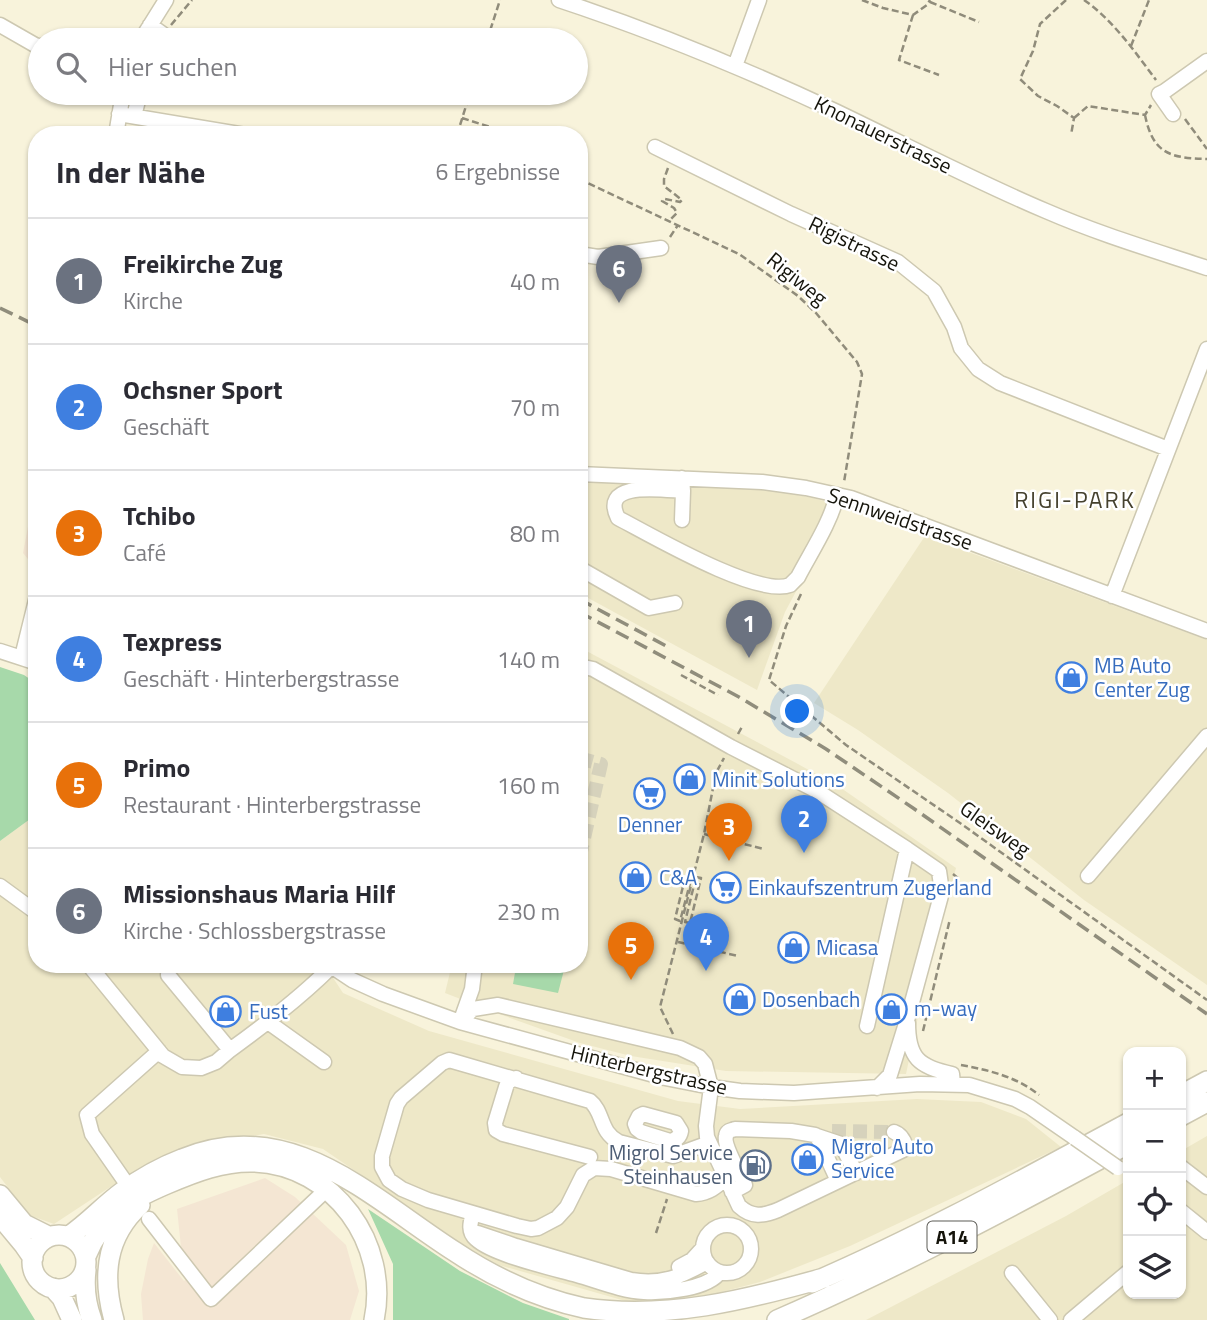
<!DOCTYPE html>
<html lang="de">
<head>
<meta charset="utf-8">
<style>
  body { margin:0; font-family:"Titillium Web",sans-serif; background:#f2f2f3; color:#2b2b33 }
  .controls { position:absolute; right:21px; bottom:21px; display:grid; overflow:hidden; border-radius:14px; box-shadow:0 2px 5px #0004 }
  .controls button { width:63px; height:63px; display:grid; place-items:center; padding:0; border:0; border-bottom:2px solid #e1e1e2; background:#fff; color:#2b2b33; font:35px sans-serif }
  .you { position:absolute; left:798px; top:712px; width:24px; height:24px; margin:-18px; border:5px solid #fff; border-radius:50%; background:#1a73e8; box-shadow:0 0 0 10px #1a73e833 }
  .badge { display:grid; place-items:center; width:46px; height:46px; border-radius:50%; background:#1a73e8; color:#fff; font-size:23px; font-weight:700 }
  .pin { position:absolute; translate:-50% -58px; filter:drop-shadow(0 2px 4px #0008) }
  .pin::after { content:''; position:absolute; top:37px; width:24px; height:21px; background:inherit; clip-path:polygon(0 0,100% 0,50% 100%) }
  .list { margin:0; padding:0; list-style:none }
  h2 { display:flex; justify-content:space-between; align-items:center; height:91px; margin:0; padding:0 28px; font-size:30px }
  h2 small { font-size:23px; font-weight:400; color:#7c7c81 }
  .list li { display:grid; grid-template-columns:46px 1fr auto; gap:21px; align-items:center; box-sizing:border-box; height:126px; padding:0 28px; border-top:2px solid #e1e1e2 }
  .list b { display:block; font-size:26px; white-space:nowrap }
  .list p { margin:0; font-size:23px; white-space:nowrap; color:#7c7c81 }
  .list em { font-size:23px; font-style:normal; color:#7c7c81 }
  .icon { flex:none; width:38px; height:38px; fill:none; stroke:currentColor; stroke-width:2; stroke-linecap:round; stroke-linejoin:round }
  .map { position:relative; flex:none; width:1207px; height:1320px; overflow:hidden }
  .search { position:absolute; background:#fff; box-shadow:0 2px 5px #0004; left:28px; top:28px; width:560px; height:77px; display:flex; align-items:center; gap:18px; box-sizing:border-box; padding:0 24px; border-radius:38px; color:#7c7c81; font-size:26px }
  .panel { position:absolute; background:#fff; box-shadow:0 2px 5px #0004; left:28px; top:126px; width:560px; height:847px; border-radius:28px }
  .map>svg:first-child { display:block }
  .built { fill:#eee8c8 }
  .industrial { fill:#f4e6d3 }
  .green { fill:#a7d9aa }
  .lines { fill:none; stroke-linecap:round; stroke-linejoin:round }
  .minor-tunnel { stroke:#d6d2bc; stroke-width:14; stroke-dasharray:14 7; stroke-linecap:butt }
  .minor-casing { stroke:#cdc8b1; stroke-width:17 }
  .highway-casing { stroke:#cdc8b1; stroke-width:22 }
  .path { stroke:#908c7b; stroke-width:2.5; stroke-dasharray:7 3.5; stroke-linecap:butt }
  .minor { stroke:#fff; stroke-width:14 }
  .highway { stroke:#fff; stroke-width:19 }
  .rail { stroke:#908d7c; stroke-width:3.5; stroke-dasharray:14 7; stroke-linecap:butt }
  .minor-bridge-casing { stroke:#cdc8b1; stroke-width:17; stroke-linecap:butt }
  .minor-bridge { stroke:#fff; stroke-width:14 }
  .labels { text-anchor:middle; stroke-width:5; stroke-linejoin:round; paint-order:stroke }
  .shield { fill:#fff; stroke:#5b5a54; stroke-width:2 }
  .shield-label { font-size:19px; font-weight:bold; fill:#15140b }
  .street-label { font-size:21px; fill:#15140b; stroke:#fff }
  .shop-label { font-size:21px; fill:#366cbe; stroke:#fff; text-anchor:start }
  .service-label { font-size:21px; fill:#4e5e75; stroke:#fff; text-anchor:end }
  .neighbourhood-label { font-size:23px; letter-spacing:2px; fill:#45412d; stroke:#fff }
</style>
</head>
<body>
<div class="map">
<svg width="1207" height="1320" viewBox="0 0 1207 1320">
  <rect width="100%" height="100%" fill="#f8f3db"/>
  <path class="built" d="M579 482 756 487 813 498 842 506 785 612 757 690 579 593Z
    M925 536 1207 640V985L1084 900 948 793 858 730 814 703Z
    M579 647 798 764 841 788 956 868 926 979 906 1074 726 1071 631 1056 580 1043 502 1015 445 993 452 964H579Z
    M37 814V964H324L343 993 429 1031 678 1101 740 1109 917 1099 981 1102 1026 1119 1061 1147 850 1246 760 1282 714 1294 659 1302H629L499 1265 459 1242 323 1149 264 1134 183 1149 133 1172 54 1224 29 1215 0 1177V841Z
    M1207 1136V1320H866L1066 1216 1128 1180V1294H1181V1151Z"/>
  <path class="industrial" d="M37 479V565L32 564 23 553Z
    M265 1178 295 1197 346 1245 359 1291 350 1320H143L141 1294 148 1259 154 1243 184 1281 197 1270 181 1247 177 1209Z"/>
  <path class="green" d="M0 667 24 675 37 684V814L0 841Z
    M520 964H547L564 970 558 993 513 984 516 967Z
    M368 1209 460 1271 523 1303 569 1319V1320H393V1264Z
    M0 1263 35 1320H0Z"/>
  <g class="lines">
    <path class="minor-tunnel" d="M579 727V728
      M579 758 601 764 579 860
      M515 964H520
      M832 1131 894 1132"/>
    <defs>
      <path id="minor" d="M559 0C653 31 745 69 835 111 906 145 975 181 1046 211 1099 234 1153 250 1207 268
        M0 25 35 45 40 46
        M150 25 164 35 162 40
        M141 40 166 0
        M735 66 759 0
        M119 114 245 135
        M1173 114 1159 94 1165 91 1207 61
        M134 116 140 93
        M116 135 123 93
        M655 147 791 214 898 262 934 291 954 327 961 348 978 369 1000 383 1168 449
        M579 254 598 257 661 248
        M579 474 762 482 806 488 851 498 1207 631
        M682 478 683 491C663 490 599 480 618 518 649 534 758 598 790 585 791 584 796 579 798 577 811 552 831 522 837 495
        M682 520 683 491
        M579 568 649 608 675 603
        M1112 596 1207 349
        M0 651 37 663
        M22 657 37 596
        M579 666 593 669 731 747 817 791 907 849 939 871 942 892 908 1017 890 1075 877 1088
        M1088 876 1207 736
        M0 886 37 913
        M88 964 163 1056 182 1067 201 1068 216 1062 230 1050
        M169 964 168 975 230 1050C266 1024 300 998 331 967
        M328 964 352 980 383 994 460 1022 665 1078 711 1087 740 1091 794 1093 920 1084 969 1085 1015 1099 1030 1107 1075 1138
        M462 1017 472 989 475 964
        M268 1022 324 1062
        M460 1022 473 1009 498 1005 680 1048 699 1057 705 1064 711 1087 706 1126 707 1137 739 1206C752 1218 763 1216 778 1210L903 1150 906 1147C904 1140 900 1134 894 1132
        M908 1023C908 1058 919 1067 952 1074L953 1084
        M867 1026 907 849
        M516 1078 508 1082 506 1087 495 1123 496 1130 503 1134 590 1157
        M643 1114 676 1123 681 1131C680 1137 676 1140 670 1141L641 1132 637 1129 635 1124 639 1116Z
        M817 1136 841 1144 856 1173
        M709 1143 673 1156 619 1142C599 1132 604 1112 590 1101L449 1060 442 1063 401 1098 397 1104 382 1156V1167L389 1180 402 1189 428 1200 517 1226 531 1229 538 1228 557 1218 567 1207 583 1175 594 1168 611 1169 696 1194C709 1193 716 1187 725 1179
        M1181 1167 1207 1187
        M124 1180 92 1134 87 1115 159 1051
        M732 1192 745 1185C741 1176 723 1145 726 1136 727 1130 730 1131 735 1129L791 1131 815 1135 819 1140 838 1181
        M1181 1211 1207 1232
        M473 1214C470 1223 468 1232 476 1239 493 1255 552 1268 577 1275 598 1281 622 1291 644 1292 665 1293 708 1289 720 1272
        M149 1219 211 1299 326 1190
        M703 1249a24 24 0 1 1 48 0a24 24 0 1 1-48 0Z
        M478 1233 516 1246 631 1280C662 1285 680 1277 707 1262
        M679 1267 692 1260 702 1249
        M1012 1273 1050 1320
        M1071 1320 1128 1272"/>
      <path id="highway" d="M1181 1095 1207 1081
        M1181 1116 1207 1102
        M0 1195 24 1224 48 1236
        M0 1216 24 1245 33 1258
        M32 1262a27 27 0 1 1 54 0a27 27 0 1 1-54 0Z
        M69 1236C88 1223 103 1206 122 1192 140 1179 161 1167 182 1159 290 1114 370 1197 454 1251 493 1277 538 1298 584 1308 666 1320 746 1300 824 1278
        M86 1256C103 1215 127 1201 167 1184 195 1172 223 1161 254 1162 334 1165 390 1244 374 1320
        M86 1270C84 1287 86 1304 92 1320
        M812 1283C921 1236 1024 1179 1128 1123
        M53 1288 62 1298 72 1320
        M114 1320C102 1277 105 1237 140 1205
        M777 1320C897 1268 1013 1206 1128 1144"/>
    </defs>
    <use href="#minor" class="minor-casing"/>
    <use href="#highway" class="highway-casing"/>
    <path class="path" d="M862 0 883 8 913 15 927 5 930 0
      M1066 0 1040 24 1033 51 1020 79 1038 96 1057 106 1074 118 1071 135
      M1084 0C1113 20 1135 52 1156 80
      M930 2 979 22
      M913 15 899 60 939 75
      M171 25 192 0
      M487 40 500 0
      M1131 46 1149 0
      M1145 115C1153 154 1170 158 1207 159
      M462 118 515 135
      M1074 118 1088 106 1145 115 1151 105
      M1185 119 1207 149
      M457 135 470 93
      M668 168 664 179V186L682 200 680 202 665 199 662 201 674 208 677 213 669 221
      M579 179 739 254 798 296 816 313 857 362 862 374 844 482
      M670 237 678 225
      M801 594 786 626 769 680 846 745 960 823 1207 1000
      M681 675 718 695
      M738 734 743 725
      M704 834 764 849
      M686 874 692 876 680 921 675 919Z
      M953 874 959 879 956 895
      M696 877 701 878 690 923 685 922Z
      M678 942 738 956
      M923 1031 950 919
      M673 1034 660 1007 704 834 716 773 724 758
      M961 1065C989 1070 1017 1077 1039 1095
      M656 1233 667 1199"/>
    <use href="#minor" class="minor"/>
    <use href="#highway" class="highway"/>
    <path class="rail" d="M0 308 37 326
      M579 599 668 647
      M579 612 739 697 826 749 913 808 1207 1014"/>
    <defs>
      <path id="minor-bridge" d="M1075 1138 1118 1168"/>
    </defs>
    <use href="#minor-bridge" class="minor-bridge-casing"/>
    <use href="#minor-bridge" class="minor-bridge"/>
  </g>
  <defs>
    <symbol id="shop-ring" viewBox="-11 -11 22 22"><circle r="9.5" fill="#fff" stroke="#3f7fe0" stroke-width="1.5"/><path d="M-5-2.5h2.3a2.7 3.5 0 0 1 5.4 0H5L5.5 6h-11ZM-1.5-2.5h3a1.5 2.3 0 0 0-3 0Z" fill="#3f7fe0"/></symbol>
    <symbol id="supermarket-ring" viewBox="-11 -11 22 22"><circle r="9.5" fill="#fff" stroke="#3f7fe0" stroke-width="1.5"/><path d="M-6-5.5h2.5l.6 2H6L4.5 2H-2.5L-4.4-4H-6ZM-1.5 3.2a1.3 1.3 0 1 0 .1 0ZM3 3.2a1.3 1.3 0 1 0 .1 0Z" fill="#3f7fe0"/></symbol>
    <symbol id="fuel-ring" viewBox="-11 -11 22 22"><circle r="9.5" fill="#fff" stroke="#5c6f8a" stroke-width="1.5"/><path d="M-5.5-6h7V0h2V4h1.3V-2.5L3-4.5l.8-.8L6-3V5H2.5V1h-1V6h-7ZM-4.2-4.7v3.2H.2V-4.7Z" fill="#5c6f8a"/></symbol>
  </defs>
  <g fill-rule="evenodd">
    <use href="#shop-ring" x="1054" y="660" width="35" height="35"/>
    <use href="#shop-ring" x="672" y="762" width="35" height="35"/>
    <use href="#supermarket-ring" x="632" y="776" width="35" height="35"/>
    <use href="#shop-ring" x="618" y="860" width="35" height="35"/>
    <use href="#supermarket-ring" x="708" y="870" width="35" height="35"/>
    <use href="#shop-ring" x="776" y="930" width="35" height="35"/>
    <use href="#shop-ring" x="722" y="982" width="35" height="35"/>
    <use href="#shop-ring" x="874" y="992" width="35" height="35"/>
    <use href="#shop-ring" x="208" y="994" width="35" height="35"/>
    <use href="#shop-ring" x="790" y="1142" width="35" height="35"/>
    <use href="#fuel-ring" x="738" y="1148" width="35" height="35"/>
  </g>
  <g class="labels">
    <rect class="shield" x="927.5" y="1221.5" width="49" height="31" rx="5"/>
    <g class="shield-label">
      <text x="952" y="1244">A14</text>
    </g>
    <g class="street-label">
      <text transform="translate(883 135) rotate(26)" y="7">Knonauerstrasse</text>
      <text transform="translate(854 244) rotate(26)" y="7">Rigistrasse</text>
      <text transform="translate(797 279) rotate(39)" y="7">Rigiweg</text>
      <text transform="translate(900 519) rotate(19)" y="7">Sennweidstrasse</text>
      <text transform="translate(995 829) rotate(35)" y="7">Gleisweg</text>
      <text transform="translate(649 1070) rotate(13)" y="7">Hinterbergstrasse</text>
    </g>
    <g class="shop-label">
      <text x="1094" y="673">MB Auto<tspan x="1094" dy="24">Center Zug</tspan></text>
      <text x="712" y="787">Minit Solutions</text>
      <text x="650" y="832" text-anchor="middle">Denner</text>
      <text x="659" y="885">C&amp;A</text>
      <text x="748" y="895">Einkaufszentrum Zugerland</text>
      <text x="816" y="955">Micasa</text>
      <text x="762" y="1007">Dosenbach</text>
      <text x="914" y="1016">m-way</text>
      <text x="249" y="1019">Fust</text>
      <text x="831" y="1154">Migrol Auto<tspan x="831" dy="24">Service</tspan></text>
    </g>
    <g class="service-label">
      <text x="733" y="1160">Migrol Service<tspan x="733" dy="24">Steinhausen</tspan></text>
    </g>
    <g class="neighbourhood-label">
      <text x="1075" y="508">RIGI-PARK</text>
    </g>
  </g>
</svg>
<div class="controls">
<button>+</button>
<button>−</button>
<button><svg class="icon" aria-label="locate" viewBox="0 0 24 24"><circle cx="12" cy="12" r="6"/><path d="M12 2v4M12 18v4M2 12h4M18 12h4"/></svg></button>
<button><svg class="icon" aria-label="layers" viewBox="0 0 24 24"><path d="M12 4l9 5-9 5-9-5zM3 14l9 5 9-5"/></svg></button>
</div>
<div class="you"></div>
<div class="pin badge" style="left:749px;top:658px;background:#6b7280">1</div>
<div class="pin badge" style="left:804px;top:853px;background:#3f7fe0">2</div>
<div class="pin badge" style="left:729px;top:861px;background:#e8710a">3</div>
<div class="pin badge" style="left:706px;top:971px;background:#3f7fe0">4</div>
<div class="pin badge" style="left:631px;top:980px;background:#e8710a">5</div>
<div class="pin badge" style="left:619px;top:303px;background:#6b7280">6</div>
<div class="search"><svg class="icon" aria-label="search" viewBox="0 0 24 24"><circle cx="10" cy="10" r="6"/><path d="M15 15l6 6"/></svg>Hier suchen</div>
<section class="panel">
<h2>In der Nähe<small>6 Ergebnisse</small></h2>
<ul class="list">
<li><span class="badge" style="background:#6b7280">1</span><div><b>Freikirche Zug</b><p>Kirche</p></div><em>40 m</em></li>
<li><span class="badge" style="background:#3f7fe0">2</span><div><b>Ochsner Sport</b><p>Geschäft</p></div><em>70 m</em></li>
<li><span class="badge" style="background:#e8710a">3</span><div><b>Tchibo</b><p>Café</p></div><em>80 m</em></li>
<li><span class="badge" style="background:#3f7fe0">4</span><div><b>Texpress</b><p>Geschäft · Hinterbergstrasse</p></div><em>140 m</em></li>
<li><span class="badge" style="background:#e8710a">5</span><div><b>Primo</b><p>Restaurant · Hinterbergstrasse</p></div><em>160 m</em></li>
<li><span class="badge" style="background:#6b7280">6</span><div><b>Missionshaus Maria Hilf</b><p>Kirche · Schlossbergstrasse</p></div><em>230 m</em></li>
</ul>
</section>
</div>
</body>
</html>
